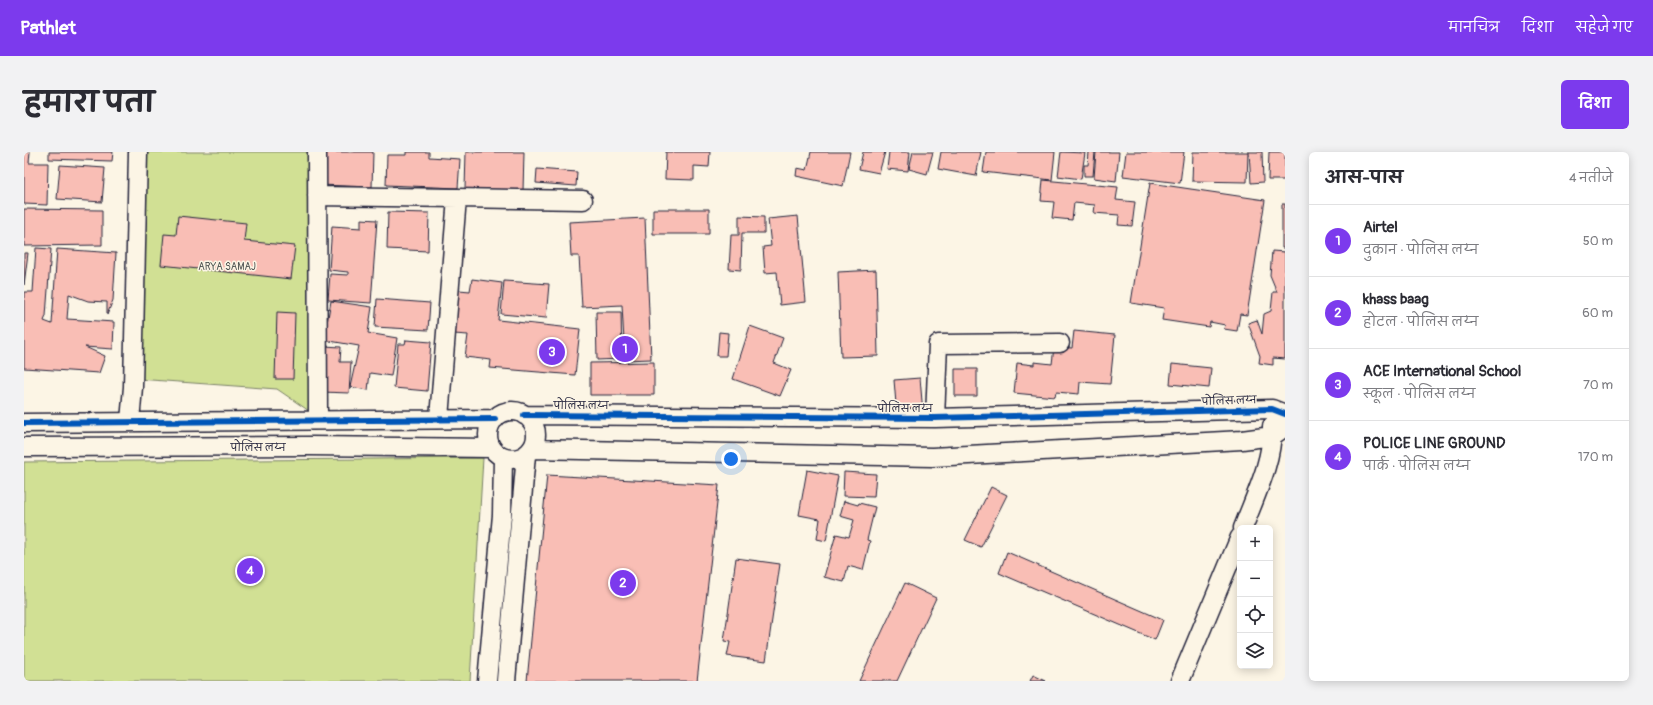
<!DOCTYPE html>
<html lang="hi">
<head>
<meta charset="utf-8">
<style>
  body { margin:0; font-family:Pangolin,"Playpen Sans Deva",sans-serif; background:#f2f2f3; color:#2b2b33 }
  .controls { position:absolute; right:12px; bottom:12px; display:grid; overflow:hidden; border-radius:6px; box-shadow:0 2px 10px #0003 }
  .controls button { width:36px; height:36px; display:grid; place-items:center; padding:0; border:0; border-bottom:1px solid #e1e1e2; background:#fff; color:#2b2b33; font:20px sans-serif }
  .you { position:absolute; left:707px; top:307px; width:14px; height:14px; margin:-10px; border:3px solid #fff; border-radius:50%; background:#1a73e8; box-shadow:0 0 0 6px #1a73e833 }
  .badge { display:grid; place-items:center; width:26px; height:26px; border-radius:50%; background:#7c3aed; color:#fff; font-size:13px; font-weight:700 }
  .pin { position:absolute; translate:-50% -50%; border:2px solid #fff; box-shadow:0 1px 4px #0006 }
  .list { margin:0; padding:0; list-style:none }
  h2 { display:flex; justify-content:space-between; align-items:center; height:52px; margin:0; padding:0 16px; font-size:17px }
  h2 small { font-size:13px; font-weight:400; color:#7c7c81 }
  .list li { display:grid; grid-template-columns:26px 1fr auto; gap:12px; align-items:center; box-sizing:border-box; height:72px; padding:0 16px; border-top:1px solid #e1e1e2 }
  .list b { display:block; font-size:15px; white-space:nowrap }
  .list p { margin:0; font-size:13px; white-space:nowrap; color:#7c7c81 }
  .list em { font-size:13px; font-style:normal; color:#7c7c81 }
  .icon { flex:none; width:22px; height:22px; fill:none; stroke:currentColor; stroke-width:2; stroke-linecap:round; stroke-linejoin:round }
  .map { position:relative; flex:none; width:1261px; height:529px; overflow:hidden; border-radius:6px }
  header { display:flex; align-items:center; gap:24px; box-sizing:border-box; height:56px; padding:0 20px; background:#7c3aed; color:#fff }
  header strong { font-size:19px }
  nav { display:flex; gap:22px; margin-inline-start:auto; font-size:14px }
  .intro { display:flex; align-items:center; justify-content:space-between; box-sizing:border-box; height:96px; padding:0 24px }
  h1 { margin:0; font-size:28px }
  .button { padding:10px 18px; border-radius:6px; background:#7c3aed; color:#fff; font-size:14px; font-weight:700 }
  main { display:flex; gap:24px; padding:0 24px }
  aside { flex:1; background:#fff; border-radius:6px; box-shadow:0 2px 10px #0003 }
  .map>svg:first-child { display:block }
  .green { fill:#d1e094; stroke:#7a8168 }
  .building { fill:#f9beb5; stroke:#22223b }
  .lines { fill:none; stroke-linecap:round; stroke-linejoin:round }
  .minor-casing { stroke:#22223b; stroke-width:21 }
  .minor { stroke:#fcf5e5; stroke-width:18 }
  .cycleway-casing { stroke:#fcf5e5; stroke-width:8 }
  .cycleway { stroke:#0057b8; stroke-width:6 }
  .labels { text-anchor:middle; stroke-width:3; stroke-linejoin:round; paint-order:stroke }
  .park-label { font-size:10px; fill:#4e5251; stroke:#fcf5e5 }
  .street-label { font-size:10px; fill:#22223b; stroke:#fcf5e5 }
</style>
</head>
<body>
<header>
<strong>Pathlet</strong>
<nav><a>मानचित्र</a><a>दिशा</a><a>सहेजे गए</a></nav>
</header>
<div class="intro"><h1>हमारा पता</h1><a class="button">दिशा</a></div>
<main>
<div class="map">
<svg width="1261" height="529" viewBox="0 0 1261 529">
  <rect width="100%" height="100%" fill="#fcf5e5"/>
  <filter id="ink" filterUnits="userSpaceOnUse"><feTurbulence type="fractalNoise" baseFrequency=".025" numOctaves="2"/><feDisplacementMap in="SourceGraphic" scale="8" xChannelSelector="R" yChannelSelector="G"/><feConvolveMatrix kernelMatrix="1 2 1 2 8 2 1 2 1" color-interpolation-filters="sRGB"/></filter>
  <g filter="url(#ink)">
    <path class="green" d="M115 0H293L291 263 253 237 113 227Z
      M459 306 446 529H0V310Z"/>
    <path class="building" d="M0 0H6L5 11H24L23 53 0 52Z
      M25 0H89L88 9 25 7Z
      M297 0H349L348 35 296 33Z
      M382 0H405V5L436 7 434 36 362 33 363 3H382Z
      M442 0H500L499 39 441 37Z
      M642 0H686L685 15 670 14V28L641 27Z
      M787 0H826L819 34 772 24 773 16 783 18Z
      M839 0H861L855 21 835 17Z
      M865 0H886L884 19 863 17Z
      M889 0H909L903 22 885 17Z
      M917 0H957L952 24 914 17Z
      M962 0H1031L1028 28 959 20Z
      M1037 0 1061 1 1057 27 1034 24Z
      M1065 0H1071L1069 24H1060V13H1064Z
      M1072 0H1095L1092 29 1070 26Z
      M1102 0H1160L1156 31 1099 24Z
      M1169 0H1224L1223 30 1168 29Z
      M1225 0H1238L1239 30 1227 31Z
      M1245 0H1261V28H1244Z
      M36 13 81 16 78 50 33 47Z
      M513 17 553 20 552 34 512 31Z
      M1019 28 1094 35 1092 48 1111 50 1108 74 1094 73 1095 63 1070 61 1071 53 1050 51 1048 68 1028 66 1030 50 1017 49Z
      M1126 31 1241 48 1223 163 1216 162 1213 179 1200 177 1201 173 1186 170 1185 175 1138 168 1140 156 1107 151Z
      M1258 52H1261V96H1258Z
      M0 57 78 58V93L0 94Z
      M629 57H685V82H629Z
      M364 60 405 61 404 99 363 97Z
      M154 64 222 71 220 89 271 94 267 127 137 113 140 82 152 83Z
      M715 64 740 65V81H718L717 118 705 117 707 83H715Z
      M774 64 782 150 756 153 753 120 741 121 739 95 747 94 744 67Z
      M621 66 627 207 601 208 598 153 558 155 555 104H547L545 70Z
      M337 67 353 68 347 151 304 148 306 122 324 123V120L305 118 308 74 337 76Z
      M12 96 27 97 22 164 20 169 28 172 33 97 92 101 89 148 83 163V150L64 149 45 142 43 167 90 170 89 197 61 195 81 204 75 221 0 216V140H9Z
      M1248 99 1261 100V207L1249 206V213L1235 211 1236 204 1224 171 1233 168 1238 182 1240 162 1247 159 1249 140H1253L1246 123Z
      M0 101H4L0 133Z
      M852 118 854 204 817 205 814 120Z
      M448 127 478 131 474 168 556 177 551 223 466 216 467 208 441 205 444 183 430 182 435 138 446 139Z
      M480 129 525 132 522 166 477 162Z
      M353 147 406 151 404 178 351 175Z
      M307 149 348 155 344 181 373 186 367 224 346 221 344 238 326 235 335 194 300 188Z
      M253 160 271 161 269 227H251Z
      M572 160H597L598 207 573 208Z
      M726 174 759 186 750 211 767 218 756 244 709 227Z
      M1050 179 1091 183 1086 232 1056 230 1055 242 1032 240 1031 245 990 241 993 211 1010 213V210L1028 212 1030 195 1048 196Z
      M695 180 704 181 702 204H693Z
      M382 188 407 190 403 239 370 236 374 192H381Z
      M300 194 317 195 316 210H327L325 241 298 240Z
      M630 210V243H566V211Z
      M1148 212 1187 216 1185 236 1146 232Z
      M931 217H953V244H931Z
      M896 226 899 261 873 264 870 228Z
      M783 318 814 324 802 389 793 387 796 367 775 363Z
      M820 320 852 322 850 345 819 344Z
      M523 323 695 333 673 529H503Z
      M967 335 983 343 957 395 941 388Z
      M820 349 834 353 835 351 851 355 843 388 846 389 839 418 824 414 820 430 800 425 812 382 825 385 830 368 816 364Z
      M983 400 1139 468 1131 488 975 421Z
      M712 406 756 412 742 509 703 504 706 490 700 489Z
      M881 431 912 446 873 529H835Z
      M1009 523 1022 529H1006Z"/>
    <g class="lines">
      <defs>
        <path id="minor" d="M293 0 294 268
          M293 44 433 46 415 266
          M433 46 559 48
          M464 283a24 24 0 1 1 48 0a24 24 0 1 1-48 0Z
          M500 263 911 266 1248 257 1261 262
          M911 266 914 192 1036 191
          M106 269 109 235 114 0
          M0 271 471 267
          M0 295 286 294 467 296
          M508 297 908 305 1218 288 1248 284 1261 275
          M1219 376C1231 344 1249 309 1248 274
          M463 529 478 363 479 306
          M482 529 502 303
          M1156 529 1216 385"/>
      </defs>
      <use href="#minor" class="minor-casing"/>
      <use href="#minor" class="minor"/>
      <defs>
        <path id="cycleway" d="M500 263 911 266 1248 257 1261 262
          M0 271 471 267"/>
      </defs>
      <use href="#cycleway" class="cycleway-casing"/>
      <use href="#cycleway" class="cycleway"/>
    </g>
  </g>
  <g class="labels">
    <g class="park-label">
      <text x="203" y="118">ARYA SAMAJ</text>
    </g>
    <g class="street-label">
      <text transform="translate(1205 248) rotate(-2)" y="4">पोलिस लय्न</text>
      <text x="557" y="257">पोलिस लय्न</text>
      <text x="881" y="260">पोलिस लय्न</text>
      <text x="234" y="299">पोलिस लय्न</text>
    </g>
  </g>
</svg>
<div class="controls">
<button>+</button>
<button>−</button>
<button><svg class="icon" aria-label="locate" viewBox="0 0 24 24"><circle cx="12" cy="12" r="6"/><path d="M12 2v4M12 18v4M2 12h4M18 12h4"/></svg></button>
<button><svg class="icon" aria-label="layers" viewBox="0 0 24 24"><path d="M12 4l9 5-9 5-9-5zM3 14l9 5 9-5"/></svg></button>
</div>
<div class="you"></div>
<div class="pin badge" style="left:601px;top:197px">1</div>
<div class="pin badge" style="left:599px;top:431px">2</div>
<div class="pin badge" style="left:528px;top:200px">3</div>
<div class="pin badge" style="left:226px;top:419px">4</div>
</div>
<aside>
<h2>आस-पास<small>4 नतीजे</small></h2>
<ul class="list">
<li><span class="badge">1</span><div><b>Airtel</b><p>दुकान · पोलिस लय्न</p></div><em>50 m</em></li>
<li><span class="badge">2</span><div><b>khass baag</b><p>होटल · पोलिस लय्न</p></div><em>60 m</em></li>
<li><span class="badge">3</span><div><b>ACE International School</b><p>स्कूल · पोलिस लय्न</p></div><em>70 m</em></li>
<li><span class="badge">4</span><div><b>POLICE LINE GROUND</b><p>पार्क · पोलिस लय्न</p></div><em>170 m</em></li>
</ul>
</aside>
</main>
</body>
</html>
